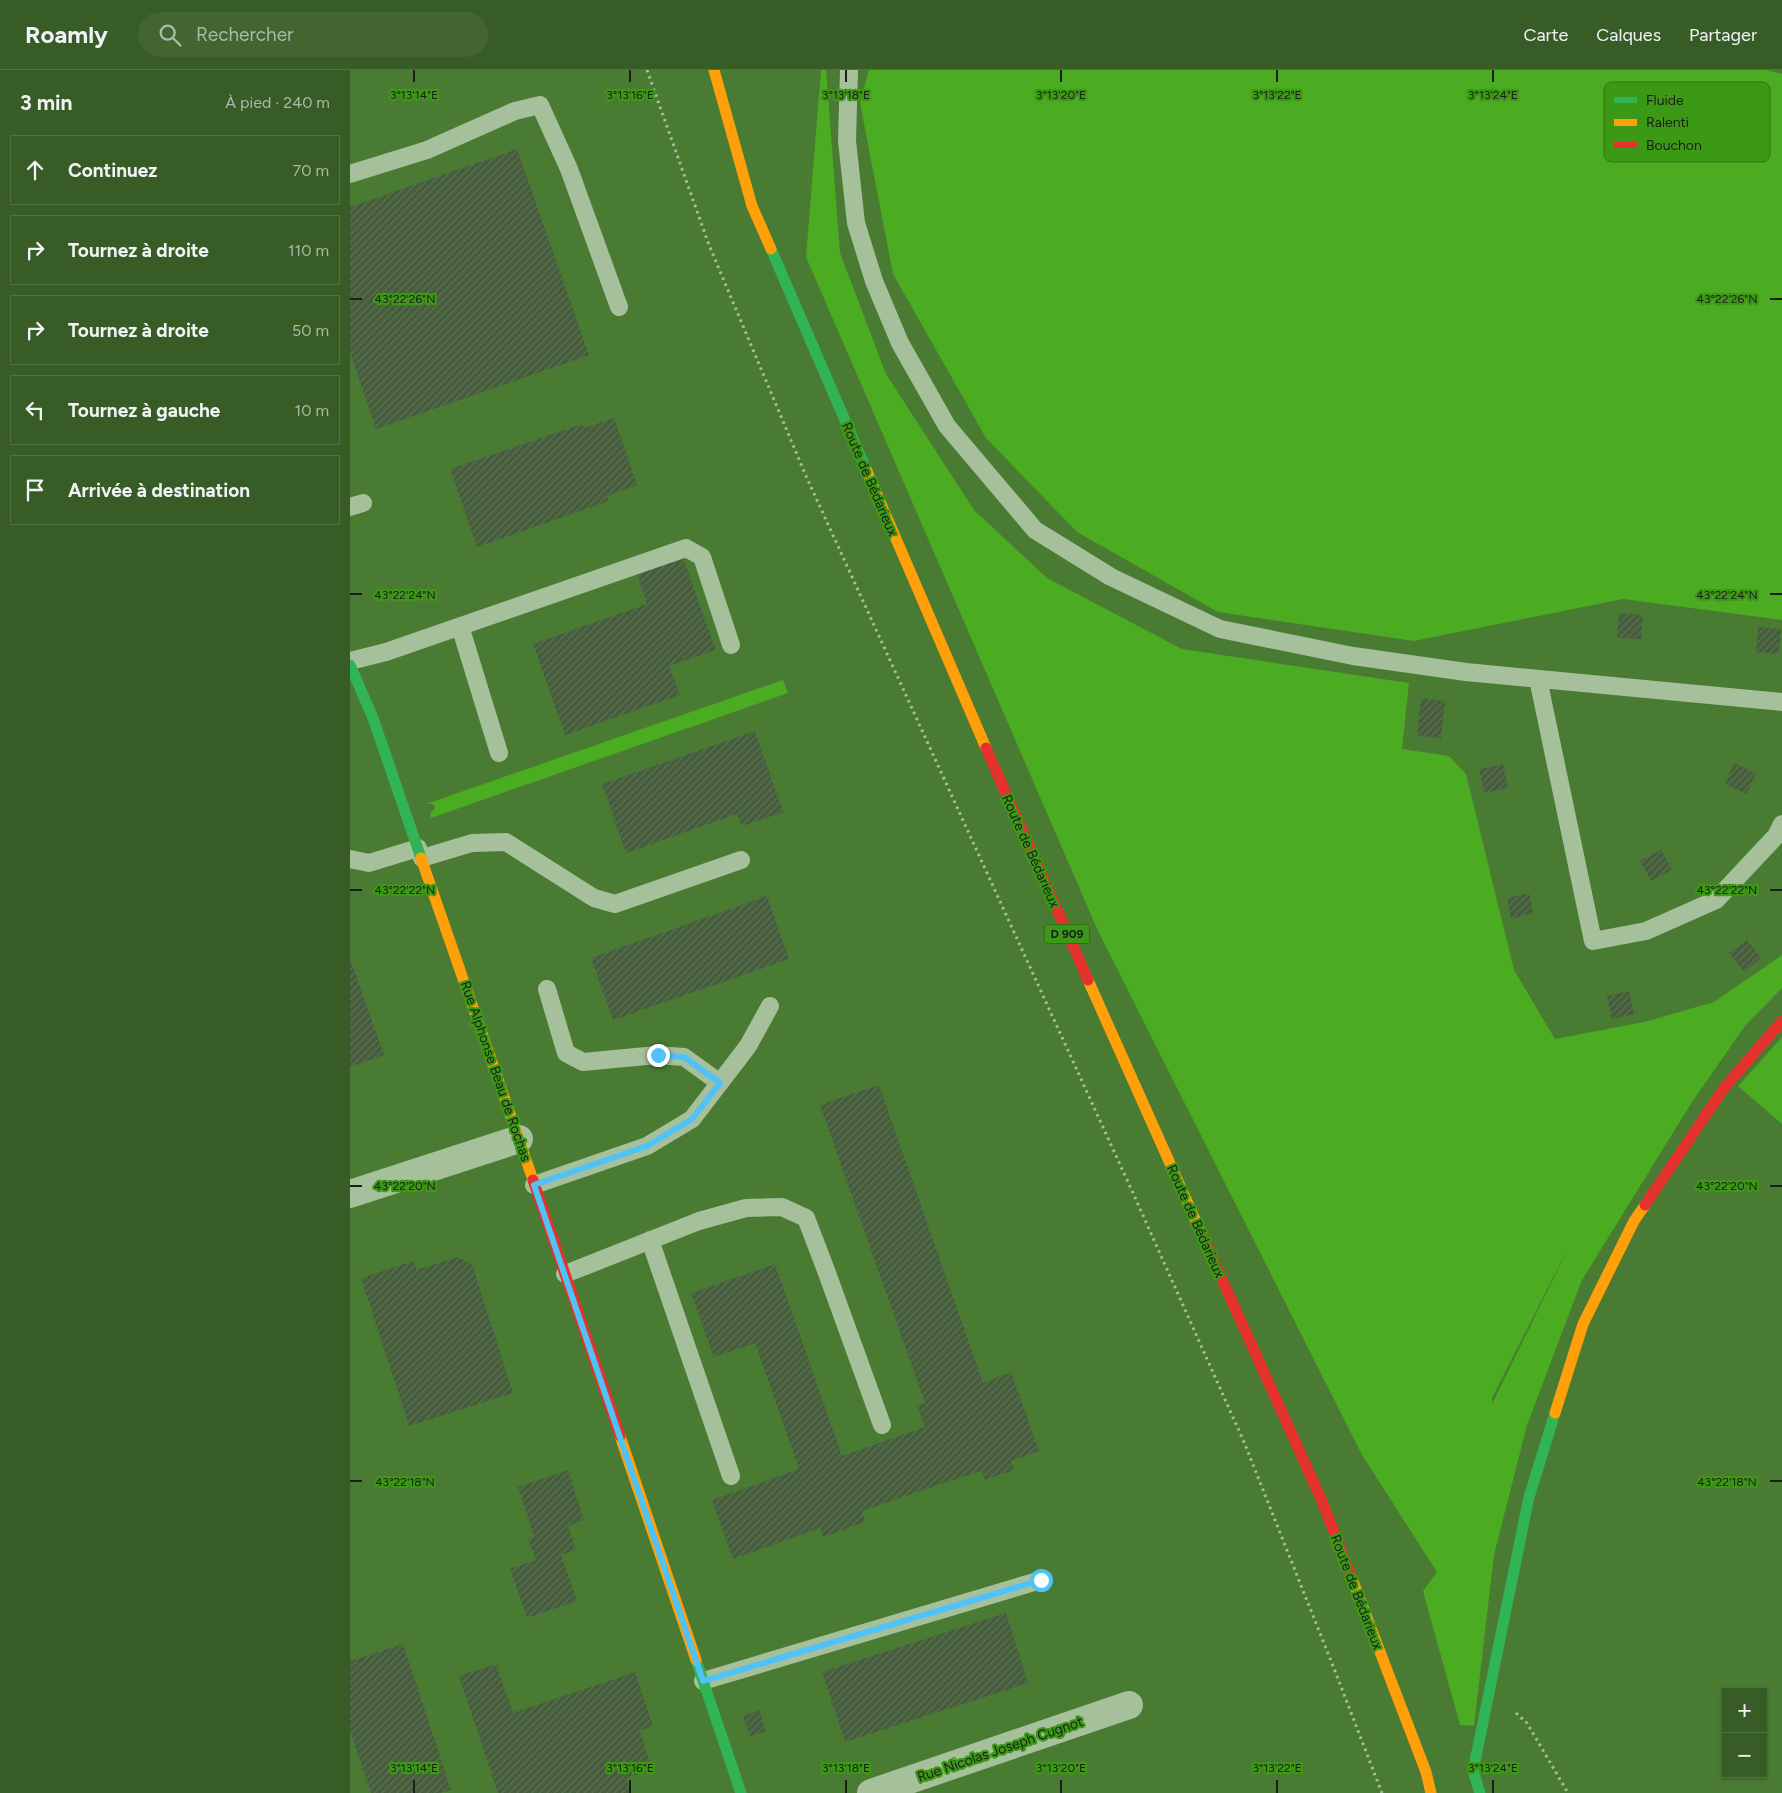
<!DOCTYPE html>
<html lang="fr">
<head>
<meta charset="utf-8">
<style>
  body { margin:0; font-family:Figtree,sans-serif; background:#426532; color:#f1f3f6 }
  .controls { position:absolute; right:15px; bottom:15px; display:grid; overflow:hidden; border-radius:0px; box-shadow:0 1px 4px #0004 }
  .controls button { width:45px; height:45px; display:grid; place-items:center; padding:0; border:0; border-bottom:1px solid #517143; background:#375c26; color:#f1f3f6; font:25px sans-serif }
  .stop { position:absolute; width:15px; height:15px; margin:-11px; border:4px solid #4fc3f7; border-radius:50%; background:#fff }
  .stop.end { background:#4fc3f7; border-color:#fff; box-shadow:0 1px 5px #0008 }
  .list { margin:0; padding:0; list-style:none }
  h2 { display:flex; justify-content:space-between; align-items:center; height:65px; margin:0; padding:0 20px; font-size:21px }
  h2 small { font-size:16px; font-weight:400; color:#aabaa7 }
  .list li { display:grid; grid-template-columns:32px 1fr auto; gap:15px; align-items:center; box-sizing:border-box; height:70px; margin:0 10px 10px; padding:0 10px; border:1px solid #517143; border-radius:0px }
  .list b { display:block; font-size:19px; white-space:nowrap }
  .list em { font-size:16px; font-style:normal; color:#aabaa7 }
  .icon { flex:none; width:28px; height:28px; fill:none; stroke:currentColor; stroke-width:2; stroke-linecap:round; stroke-linejoin:round }
  .map { position:relative; flex:none; width:1432px; height:1723px; overflow:hidden }
  header { display:flex; align-items:center; gap:30px; box-sizing:border-box; height:70px; padding:0 25px; background:#375c26; border-bottom:1px solid #517143 }
  header strong { font-size:24px }
  nav { display:flex; gap:28px; margin-inline-start:auto; font-size:18px }
  .search { width:350px; height:45px; background:#426532; display:flex; align-items:center; gap:12px; box-sizing:border-box; padding:0 18px; border-radius:28px; color:#aabaa7; font-size:19px }
  main { display:flex }
  aside { flex:1; background:#375c26 }
  .map>svg:first-child { display:block }
  .green { fill:#4bab21; fill-rule:evenodd }
  .building { fill:url(#building-hatch) }
  .lines { fill:none; stroke-linecap:round; stroke-linejoin:round }
  .path { stroke:#a5c09a; stroke-width:3; stroke-dasharray:2.5 4; stroke-linecap:butt }
  .lane { stroke:#a5c09a; stroke-width:18 }
  .street { stroke:#a5c09a; stroke-width:28 }
  .fast { stroke:#30b455; stroke-width:11 }
  .slow { stroke:#ff9f0a; stroke-width:11 }
  .jam { stroke:#e5322d; stroke-width:11 }
  .route { stroke:#4fc3f7; stroke-width:6 }
  .ticks { fill:none; stroke:#1d1d1d; stroke-width:2 }
  .labels { text-anchor:middle; stroke-width:4.5; stroke-linejoin:round; paint-order:stroke }
  .shield { fill:#3c9915; stroke:#26421b; stroke-width:1 }
  .shield-label { font-size:12px; font-weight:bold; fill:#1d1d1d }
  .street-label { font-size:14px; fill:#1d1d1d; stroke:#3c9915 }
  .key { fill:#3c9915; stroke:#337417; stroke-width:1 }
  .key-label { font-size:14px; fill:#1d1d1d }
  .ticks-label { font-size:12px; text-anchor:middle; fill:#1d1d1d; stroke:#3c9915; stroke-width:4.5; stroke-linejoin:round; paint-order:stroke }
</style>
</head>
<body>
<header>
<strong>Roamly</strong>
<div class="search"><svg class="icon" aria-label="search" viewBox="0 0 24 24"><circle cx="10" cy="10" r="6"/><path d="M15 15l6 6"/></svg>Rechercher</div>
<nav><a>Carte</a><a>Calques</a><a>Partager</a></nav>
</header>
<main>
<aside>
<h2>3 min<small>À pied · 240 m</small></h2>
<ul class="list">
<li><svg class="icon" aria-label="ahead" viewBox="0 0 24 24"><path d="M12 20V5M6 11l6-6 6 6"/></svg><div><b>Continuez</b></div><em>70 m</em></li>
<li><svg class="icon" aria-label="right" viewBox="0 0 24 24"><path d="M7 20v-9h11M14 6l5 5-5 5"/></svg><div><b>Tournez à droite</b></div><em>110 m</em></li>
<li><svg class="icon" aria-label="right" viewBox="0 0 24 24"><path d="M7 20v-9h11M14 6l5 5-5 5"/></svg><div><b>Tournez à droite</b></div><em>50 m</em></li>
<li><svg class="icon" aria-label="left" viewBox="0 0 24 24"><path d="M17 20v-9H6M10 6l-5 5 5 5"/></svg><div><b>Tournez à gauche</b></div><em>10 m</em></li>
<li><svg class="icon" aria-label="arrive" viewBox="0 0 24 24"><path d="M6 21V4h12l-3 4 3 4H6"/></svg><div><b>Arrivée à destination</b></div></li>
</ul>
</aside>
<div class="map">
<svg width="1432" height="1723" viewBox="0 0 1432 1723">
  <defs>
    <pattern id="building-hatch" width="6" height="6" patternUnits="userSpaceOnUse" patternTransform="scale(1.25)"><rect width="6" height="6" fill="#455d3a"/><path d="M-1 1l2-2M0 6l6-6M5 7l2-2" fill="none" stroke="#5d7054"/></pattern>
  </defs>
  <rect width="100%" height="100%" fill="#497b33"/>
  <path class="green" d="M471 0H476L490 183 536 304 624 440 697 508 832 579 1059 613 1052 679 1099 686 1116 704 1164 900 1205 969 1294 952 1364 932 1432 885V918L1395 956 1342 1032 1232 1210 1177 1355 1144 1485 1124 1656 1110 1655 1073 1521 1087 1502 1012 1385 748 861 456 187ZM1215 1184V1185L1142 1334V1328Z
    M519 0H1417L1432 4V550L1273 529 1064 571 868 542 727 462 636 368 543 204 510 33Z
    M433 610 438 623 81 748 80 744 85 738 83 734H76Z
    M1432 967V1054L1388 1016Z"/>
  <path class="building" d="M167 79 239 285 26 359 0 283V137Z
    M264 348 287 415 257 426 259 431 127 477 100 399 232 354 234 358Z
    M333 488 366 580 319 596 330 625 215 665 183 574 297 534 287 504Z
    M1269 543 1293 545 1291 569 1267 568Z
    M1408 557 1431 559 1429 584 1406 582Z
    M1071 628 1095 631 1091 668 1067 666Z
    M405 661 433 742 392 756 387 744 276 783 252 714Z
    M1384 693 1406 703 1397 724 1375 714Z
    M1153 694 1158 718 1134 723 1129 699Z
    M1311 780 1322 800 1301 811 1290 791Z
    M1179 823 1183 843 1161 849 1157 828Z
    M417 826 439 889 263 950 241 888Z
    M1397 870 1411 888 1394 902 1379 883Z
    M0 888 34 985 0 997Z
    M1279 921 1284 944 1262 949 1257 926Z
    M529 1015 633 1313 661 1302 689 1381 661 1391 664 1400 635 1410 632 1401 594 1413 512 1441 515 1452 473 1467 470 1458 383 1489 362 1430 449 1399 405 1273 364 1287 341 1223 425 1194 492 1386 575 1357 567 1335 575 1333 470 1035Z
    M107 1187 122 1194 163 1323 59 1356 11 1208 64 1191 67 1200Z
    M218 1400 234 1450 218 1456 226 1480 211 1485 227 1531 177 1548 160 1499 186 1490 178 1469 184 1467 168 1417Z
    M656 1543 678 1613 495 1672 472 1602Z
    M53 1574 101 1720 91 1723H21L0 1660V1591Z
    M146 1594 163 1643 285 1602 303 1656 290 1661 302 1700 276 1708 281 1723H148L109 1606Z
    M409 1640 416 1661 400 1666 393 1646Z"/>
  <g class="lines">
    <path class="path" d="M297 0 359 175 456 406 783 1123 894 1372 983 1596 1032 1723
      M1166 1643 1177 1653 1218 1723"/>
    <path class="lane" d="M499 0 497 71 506 153 524 211 550 273 597 356 685 460 761 507 870 559 1003 586 1116 602 1432 632
      M0 104 77 80 165 41 190 35 219 99 269 237
      M0 437 13 433
      M110 556 149 683
      M0 591 36 582 336 478 352 487 381 575
      M1188 609 1243 871 1296 861 1366 830 1426 766 1432 754
      M72 788 122 773 156 772 244 828 265 834 391 790
      M0 789 19 793 68 778
      M197 919 216 983 233 992 307 985 334 987 370 1013
      M184 1115 297 1076 342 1049 398 976 420 936
      M300 1170 381 1406
      M215 1204 349 1151 396 1138 432 1137 456 1148 477 1203 532 1355
      M353 1611 691 1510"/>
    <path class="street" d="M0 1124 169 1069
      M521 1723 779 1635"/>
    <path class="fast" d="M421 179 516 399
      M0 595 23 648 71 788
      M346 1590 391 1723
      M1130 1723 1123 1701 1179 1427 1205 1343"/>
    <path class="slow" d="M364 0 402 136 421 179
      M516 399 636 678
      M71 788 183 1110
      M738 910 852 1165
      M1205 1343 1233 1254 1284 1151 1295 1135
      M270 1366 346 1590
      M1001 1506 1076 1702 1081 1723"/>
    <path class="jam" d="M636 678 738 910
      M183 1110 270 1366
      M1295 1135 1374 1018 1432 951
      M852 1165 972 1431 1001 1506"/>
  </g>
  <g class="lines">
    <path class="route" d="M308 985 334 987 370 1013 342 1049 297 1076 184 1115 353 1611 691 1510"/>
  </g>
  <path class="ticks" d="M64 0V12M280 0V12M496 0V12M711 0V12M927 0V12M1143 0V12M0 229H12M1420 229H1432M0 524H12M1420 524H1432M0 820H12M1420 820H1432M0 1116H12M1420 1116H1432M0 1411H12M1420 1411H1432M64 1710V1723M280 1710V1723M496 1710V1723M711 1710V1723M927 1710V1723M1143 1710V1723"/>
  <g class="labels">
    <rect class="shield" x="694.5" y="854.5" width="45" height="19" rx="4"/>
    <g class="shield-label">
      <text x="717" y="868">D 909</text>
    </g>
    <g class="street-label">
      <text transform="translate(520 409) rotate(67)" y="5">Route de Bédarieux</text>
      <text transform="translate(681 781) rotate(66)" y="5">Route de Bédarieux</text>
      <text transform="translate(146 1001) rotate(71)" y="5">Rue Alphonse Beau de Rochas</text>
      <text transform="translate(846 1151) rotate(66)" y="5">Route de Bédarieux</text>
      <text transform="translate(1007 1522) rotate(69)" y="5">Route de Bédarieux</text>
      <text transform="translate(650 1679) rotate(-19)" y="5">Rue Nicolas Joseph Cugnot</text>
    </g>
  </g>
  <rect x="1254" y="12" width="166" height="80" rx="8" class="key"/>
  <rect x="1264" y="27" width="23" height="6" fill="#30b455"/>
  <rect x="1264" y="49" width="23" height="7" fill="#ff9f0a"/>
  <rect x="1264" y="72" width="23" height="6" fill="#e5322d"/>
  <g class="key-label">
    <text x="1296" y="35">Fluide</text>
    <text x="1296" y="57">Ralenti</text>
    <text x="1296" y="80">Bouchon</text>
  </g>
  <g class="ticks-label">
    <text x="64" y="29">3°13'14"E</text>
    <text x="280" y="29">3°13'16"E</text>
    <text x="496" y="29">3°13'18"E</text>
    <text x="711" y="29">3°13'20"E</text>
    <text x="927" y="29">3°13'22"E</text>
    <text x="1143" y="29">3°13'24"E</text>
    <text x="55" y="233">43°22'26"N</text>
    <text x="1377" y="233">43°22'26"N</text>
    <text x="55" y="529">43°22'24"N</text>
    <text x="1377" y="529">43°22'24"N</text>
    <text x="55" y="824">43°22'22"N</text>
    <text x="1377" y="824">43°22'22"N</text>
    <text x="55" y="1120">43°22'20"N</text>
    <text x="1377" y="1120">43°22'20"N</text>
    <text x="55" y="1416">43°22'18"N</text>
    <text x="1377" y="1416">43°22'18"N</text>
    <text x="64" y="1702">3°13'14"E</text>
    <text x="280" y="1702">3°13'16"E</text>
    <text x="496" y="1702">3°13'18"E</text>
    <text x="711" y="1702">3°13'20"E</text>
    <text x="927" y="1702">3°13'22"E</text>
    <text x="1143" y="1702">3°13'24"E</text>
  </g>
</svg>
<div class="controls">
<button>+</button>
<button>−</button>
</div>
<div class="stop" style="left:691px;top:1510px"></div>
<div class="stop end" style="left:308px;top:985px"></div>
</div>
</main>
</body>
</html>
